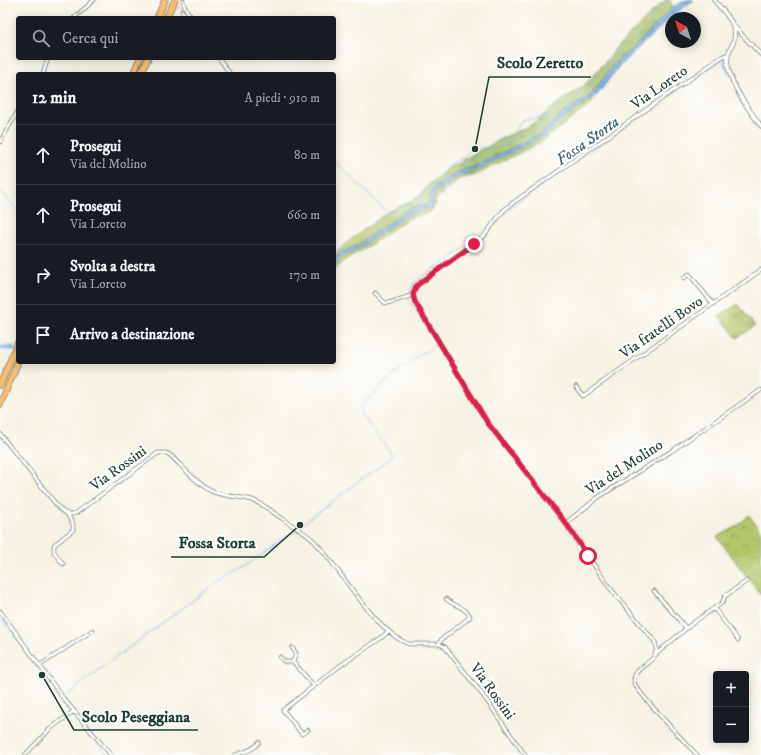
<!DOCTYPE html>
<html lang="it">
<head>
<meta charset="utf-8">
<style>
  body { margin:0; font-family:"IM FELL DW Pica",serif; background:#242831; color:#f1f3f6 }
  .controls { position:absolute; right:12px; bottom:12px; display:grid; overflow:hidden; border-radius:4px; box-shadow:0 2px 10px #0003 }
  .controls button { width:36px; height:36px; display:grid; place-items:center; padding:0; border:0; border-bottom:1px solid #363941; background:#171b24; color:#f1f3f6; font:20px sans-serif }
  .compass { position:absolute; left:665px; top:12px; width:36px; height:36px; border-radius:50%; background:#171b24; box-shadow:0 2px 10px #0003; rotate:321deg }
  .stop { position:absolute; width:12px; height:12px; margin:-9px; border:3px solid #e11d48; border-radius:50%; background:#fff }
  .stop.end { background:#e11d48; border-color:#fff; box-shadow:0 1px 4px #0008 }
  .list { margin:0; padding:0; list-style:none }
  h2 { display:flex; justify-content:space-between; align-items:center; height:52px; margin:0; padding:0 16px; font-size:17px }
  h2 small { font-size:13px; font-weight:400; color:#9ea1a6 }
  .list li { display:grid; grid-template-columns:26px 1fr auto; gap:12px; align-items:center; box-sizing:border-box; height:60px; padding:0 16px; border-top:1px solid #363941 }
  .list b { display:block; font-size:15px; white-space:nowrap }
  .list p { margin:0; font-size:13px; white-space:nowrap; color:#9ea1a6 }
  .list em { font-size:13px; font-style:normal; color:#9ea1a6 }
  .icon { flex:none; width:22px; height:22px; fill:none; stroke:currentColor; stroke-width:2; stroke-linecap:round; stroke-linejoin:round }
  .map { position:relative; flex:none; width:761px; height:755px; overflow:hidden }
  .search { position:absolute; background:#171b24; box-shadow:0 2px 10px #0003; left:16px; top:16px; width:320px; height:44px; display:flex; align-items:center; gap:10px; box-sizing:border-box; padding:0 14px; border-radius:4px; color:#9ea1a6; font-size:15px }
  .panel { position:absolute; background:#171b24; box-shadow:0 2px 10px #0003; left:16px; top:72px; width:320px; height:292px; border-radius:4px }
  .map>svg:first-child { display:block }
  .grass { fill:url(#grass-tufts); stroke:#69824e }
  .park { fill:url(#park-crowns); stroke:#69824e }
  .water { fill:url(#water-rules); stroke:#4e778f }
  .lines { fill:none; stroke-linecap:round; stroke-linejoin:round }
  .stream { stroke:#7db1ea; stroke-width:1 }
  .river { stroke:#7db1ea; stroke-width:5 }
  .minor-tunnel { stroke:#cbcec0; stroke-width:3; stroke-dasharray:3 1.5; stroke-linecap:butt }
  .minor-casing { stroke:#6a7c71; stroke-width:4.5 }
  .tertiary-casing { stroke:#6a7c71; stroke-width:5 }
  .motorway-casing { stroke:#6a7c71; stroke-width:7 }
  .minor { stroke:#fff; stroke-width:3 }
  .tertiary { stroke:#fff; stroke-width:3.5 }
  .motorway { stroke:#fcbd6f; stroke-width:5.5 }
  .route { stroke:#e11d48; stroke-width:5 }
  .labels { text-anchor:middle; stroke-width:4; stroke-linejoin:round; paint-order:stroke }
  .street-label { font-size:15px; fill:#1f3d34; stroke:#fff }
  .water-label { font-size:16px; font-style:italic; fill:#3b606b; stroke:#fff }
  .leader { fill:none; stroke:#1f3d34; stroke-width:1.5 }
  .callout-dot { fill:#1f3d34; stroke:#fff; stroke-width:1.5 }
  .callout-label { font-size:16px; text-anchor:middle; font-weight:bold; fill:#1f3d34; stroke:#fff; stroke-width:4; stroke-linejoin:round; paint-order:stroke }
</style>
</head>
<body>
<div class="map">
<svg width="761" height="755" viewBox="0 0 761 755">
  <defs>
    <pattern id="grass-tufts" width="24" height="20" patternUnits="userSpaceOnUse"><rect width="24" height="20" fill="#b3c669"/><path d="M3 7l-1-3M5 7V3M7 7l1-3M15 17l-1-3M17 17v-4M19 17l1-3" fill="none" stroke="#91a257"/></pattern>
    <pattern id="park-crowns" width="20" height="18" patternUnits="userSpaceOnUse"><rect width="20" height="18" fill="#b3c669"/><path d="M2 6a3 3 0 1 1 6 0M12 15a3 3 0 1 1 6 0" fill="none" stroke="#91a257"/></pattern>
    <pattern id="water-rules" width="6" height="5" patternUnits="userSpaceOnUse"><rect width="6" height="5" fill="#7db1ea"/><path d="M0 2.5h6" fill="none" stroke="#6691be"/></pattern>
  </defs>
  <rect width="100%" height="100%" fill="#fff"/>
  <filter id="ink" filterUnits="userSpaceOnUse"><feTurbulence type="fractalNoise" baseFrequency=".025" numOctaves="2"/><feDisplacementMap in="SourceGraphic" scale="8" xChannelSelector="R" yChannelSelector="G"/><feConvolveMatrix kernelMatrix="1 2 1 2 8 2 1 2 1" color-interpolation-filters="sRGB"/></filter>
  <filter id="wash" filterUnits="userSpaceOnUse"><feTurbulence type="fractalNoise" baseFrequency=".012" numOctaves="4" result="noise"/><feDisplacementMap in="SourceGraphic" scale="16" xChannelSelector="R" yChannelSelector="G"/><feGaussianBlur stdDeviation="0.9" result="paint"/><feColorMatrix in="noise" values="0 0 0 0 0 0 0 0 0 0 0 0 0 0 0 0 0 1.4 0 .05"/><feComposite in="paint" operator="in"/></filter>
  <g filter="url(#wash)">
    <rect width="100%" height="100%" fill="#f6f2e3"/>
    <path class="grass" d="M665 0H670L673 8 636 45 621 57 591 95 563 113 540 134 471 168 465 169 430 194 428 203 423 206H416L405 211 356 246 342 252 334 259V255L348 242 389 211 417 198 431 183 450 167 463 162 464 159 536 122 557 104 584 86 613 53 615 49Z
      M592 99V103L541 142 473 176 459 179 440 195 436 199 435 205 432 210 424 214 415 216 407 219 364 249 346 259 334 271V265L343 256 354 251 406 215 431 207 435 193 460 174 471 172 481 168 534 141 566 116Z
      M738 304 755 326 737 338 719 316Z"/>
    <path class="park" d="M749 515 761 532V595L717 537 736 527Z"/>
    <path class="water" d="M686 0H694L675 13 619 66 597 95 566 116 545 135 481 168 471 172 460 175 435 193 431 207 419 211 413 212 406 215 354 251 343 256 334 265V259L342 252 356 246 405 211 416 206H424L428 203 432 190 456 172 471 168 540 134 548 127 563 113 591 95 613 64 636 45 673 7Z"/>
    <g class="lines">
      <path class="stream" d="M615 55 646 28 652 18 670 0
        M263 74H265
        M736 92 741 102 761 130
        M461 159 464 163 478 158 539 127 546 121 551 115
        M334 161 388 213 420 198 430 185 438 178 449 165 461 159 468 152 475 149 489 147 494 144 501 138 514 133 521 121 526 119 544 118 586 91 604 66 612 59
        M0 190 18 212
        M476 243H480L502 216 513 205 722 59 728 73
        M409 295 414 283 473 242
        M298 527 393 456 361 414 362 405 391 377 412 360 436 345 437 343 410 300
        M0 616 69 710
        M67 696 84 681 219 581 243 568 296 530
        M74 716 108 755"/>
      <path class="river" d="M0 348H13"/>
    </g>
  </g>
  <g filter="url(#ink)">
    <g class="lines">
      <path class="minor-tunnel" d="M175 1 182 11"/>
      <defs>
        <path id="minor" d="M183 0C183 7 188 12 192 18
          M182 11 188 18
          M74 18 94 0
          M734 26 761 55
          M219 58 230 74
          M43 74 48 58
          M0 142 18 111
          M684 278 689 274 690 275 713 304
          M375 293 385 303 392 302 413 295
          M576 387 583 396 761 270
          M0 434 59 508C64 513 68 516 76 513L158 453H166L170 455C182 466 197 484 211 491 223 497 239 496 252 500 264 504 273 513 283 519 294 527 305 532 315 542 340 568 376 633 409 644H439L445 647 482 694 525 755
          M567 526 487 422 415 302C412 293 413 289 420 283L484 236 503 211 514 202 723 56 727 55
          M63 564 54 552V545L73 530V524L67 514
          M654 591 686 628
          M714 608 738 640
          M0 611 63 698 111 755
          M439 644 441 640 470 617C467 607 453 606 446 599
          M292 648 296 653 293 662
          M655 655 694 622 722 603 725 596 747 581
          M280 657 285 662H293L314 686
          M39 666 93 630
          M308 730 302 734 283 710 341 665 381 638 389 631
          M25 755 50 729 74 711
          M235 755C243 752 255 750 259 742
          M697 755C687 744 636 692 634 682 632 664 663 664 655 642L610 588 567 526V522L600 496 670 452 761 390"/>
        <path id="tertiary" d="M714 0C724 12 740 26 733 43 729 51 726 57 728 67 732 87 749 110 761 126"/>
        <path id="motorway" d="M157 18 165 0
          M166 18 175 0
          M133 74 140 58
          M141 74 148 58
          M0 385 18 342
          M0 405 18 362"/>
      </defs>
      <use href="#minor" class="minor-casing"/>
      <use href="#tertiary" class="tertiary-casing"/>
      <use href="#motorway" class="motorway-casing"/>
      <use href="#minor" class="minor"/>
      <use href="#tertiary" class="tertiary"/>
      <use href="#motorway" class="motorway"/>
    </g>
  </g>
  <g class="lines" filter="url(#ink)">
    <path class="route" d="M474 244 416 286 413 295 415 302 487 422 568 526 588 556"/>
  </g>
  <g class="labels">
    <g class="street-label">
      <text transform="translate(659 87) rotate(-35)" y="5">Via Loreto</text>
      <text transform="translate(661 327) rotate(-35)" y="5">Via fratelli Bovo</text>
      <text transform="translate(624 467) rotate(-33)" y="5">Via del Molino</text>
      <text transform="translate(118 468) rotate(-36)" y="5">Via Rossini</text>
      <text transform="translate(493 691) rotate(54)" y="5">Via Rossini</text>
    </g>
    <g class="water-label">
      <text transform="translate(587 140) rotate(-35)" y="6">Fossa Storta</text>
    </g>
  </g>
  <path class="leader" d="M475 149L489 77H591M300 525L264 557H171M42 675L74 730H198"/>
  <g class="callout-dot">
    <circle cx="475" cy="149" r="4"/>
    <circle cx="300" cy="525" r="4"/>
    <circle cx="42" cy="675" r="4"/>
  </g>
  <g class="callout-label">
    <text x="540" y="68">Scolo Zeretto</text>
    <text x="217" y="548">Fossa Storta</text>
    <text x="136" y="722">Scolo Peseggiana</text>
  </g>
</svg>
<div class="controls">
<button>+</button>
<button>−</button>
</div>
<svg class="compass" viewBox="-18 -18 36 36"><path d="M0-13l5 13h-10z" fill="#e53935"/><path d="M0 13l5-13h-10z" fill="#9ea1a6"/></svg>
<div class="stop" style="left:588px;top:556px"></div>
<div class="stop end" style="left:474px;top:244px"></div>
<div class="search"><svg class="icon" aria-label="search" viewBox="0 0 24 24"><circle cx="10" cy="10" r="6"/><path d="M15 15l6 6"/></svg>Cerca qui</div>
<section class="panel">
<h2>12 min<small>A piedi · 910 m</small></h2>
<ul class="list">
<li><svg class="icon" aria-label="ahead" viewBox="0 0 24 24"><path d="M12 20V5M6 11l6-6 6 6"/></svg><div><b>Prosegui</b><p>Via del Molino</p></div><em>80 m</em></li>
<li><svg class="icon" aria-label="ahead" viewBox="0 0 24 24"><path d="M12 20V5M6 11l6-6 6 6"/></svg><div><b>Prosegui</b><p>Via Loreto</p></div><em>660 m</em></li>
<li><svg class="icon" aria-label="right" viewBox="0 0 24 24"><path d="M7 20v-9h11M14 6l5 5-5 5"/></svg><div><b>Svolta a destra</b><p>Via Loreto</p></div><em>170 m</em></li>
<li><svg class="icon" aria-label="arrive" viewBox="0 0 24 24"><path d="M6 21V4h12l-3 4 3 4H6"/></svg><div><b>Arrivo a destinazione</b></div></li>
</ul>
</section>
</div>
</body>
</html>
